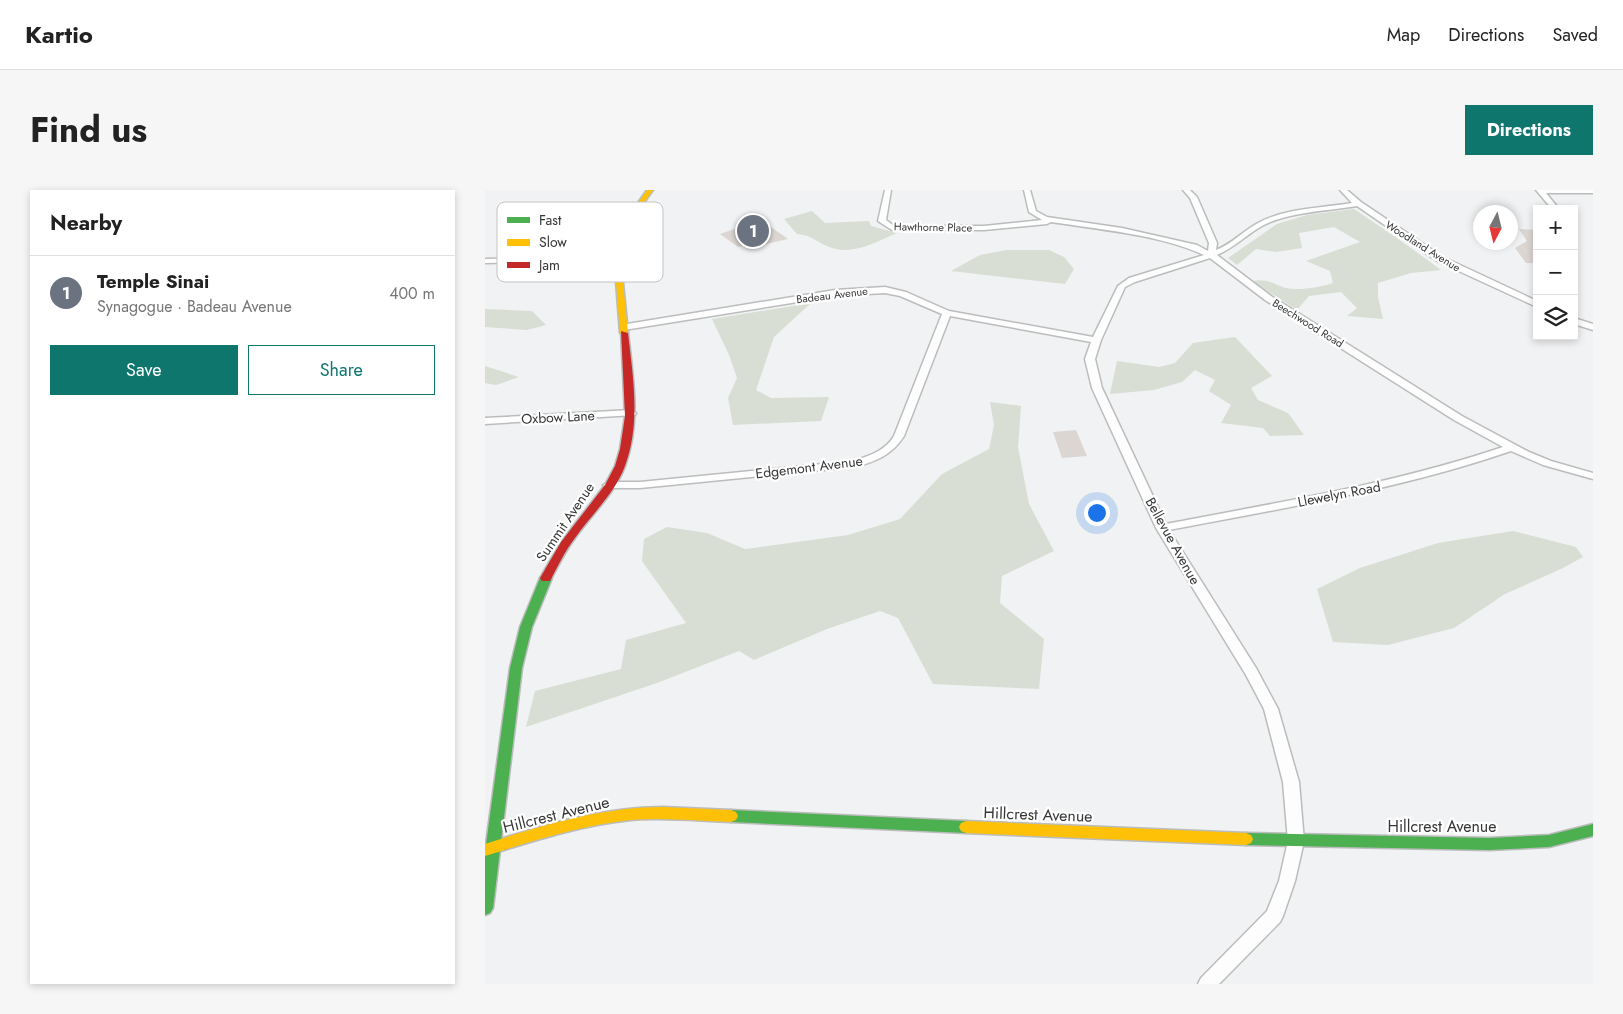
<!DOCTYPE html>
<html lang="en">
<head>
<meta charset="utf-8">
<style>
  body { margin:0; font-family:Jost,sans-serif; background:#f6f6f6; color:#222 }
  .controls { position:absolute; right:15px; top:15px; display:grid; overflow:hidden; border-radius:0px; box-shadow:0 2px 8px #0003 }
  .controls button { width:45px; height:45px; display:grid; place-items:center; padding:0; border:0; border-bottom:1px solid #e0e0e0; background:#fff; color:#222; font:25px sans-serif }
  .compass { position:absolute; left:988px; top:15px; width:45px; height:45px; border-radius:50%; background:#fff; box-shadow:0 2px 8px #0003; rotate:187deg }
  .you { position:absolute; left:611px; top:322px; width:18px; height:18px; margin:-12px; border:4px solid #fff; border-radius:50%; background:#1a73e8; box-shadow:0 0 0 8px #1a73e833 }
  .badge { display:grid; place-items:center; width:32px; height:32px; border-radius:50%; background:#0f766e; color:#fff; font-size:16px; font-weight:700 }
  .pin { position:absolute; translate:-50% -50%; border:2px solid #fff; box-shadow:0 1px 5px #0006 }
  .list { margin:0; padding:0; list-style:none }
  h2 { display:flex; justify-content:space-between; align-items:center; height:65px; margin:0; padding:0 20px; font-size:21px }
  h2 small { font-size:16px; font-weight:400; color:#767676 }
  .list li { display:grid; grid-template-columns:32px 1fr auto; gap:15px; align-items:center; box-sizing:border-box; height:75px; padding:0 20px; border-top:1px solid #e0e0e0 }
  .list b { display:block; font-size:19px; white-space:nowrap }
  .list p { margin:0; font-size:16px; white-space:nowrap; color:#767676 }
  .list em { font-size:16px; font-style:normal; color:#767676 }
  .actions { display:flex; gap:10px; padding:15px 20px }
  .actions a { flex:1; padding:11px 0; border:1px solid #0f766e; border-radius:0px; text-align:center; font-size:18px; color:#0f766e }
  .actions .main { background:#0f766e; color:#fff }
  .icon { flex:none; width:28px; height:28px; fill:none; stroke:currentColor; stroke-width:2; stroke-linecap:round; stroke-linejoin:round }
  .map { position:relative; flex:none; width:1108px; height:794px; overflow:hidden; border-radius:0px }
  header { display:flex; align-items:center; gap:30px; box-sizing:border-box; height:70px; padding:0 25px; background:#fff; border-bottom:1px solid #e0e0e0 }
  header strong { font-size:24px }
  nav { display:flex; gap:28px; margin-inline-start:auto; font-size:18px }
  .intro { display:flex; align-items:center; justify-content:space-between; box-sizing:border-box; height:120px; padding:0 30px }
  h1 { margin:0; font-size:35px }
  .button { padding:12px 22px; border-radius:0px; background:#0f766e; color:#fff; font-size:18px; font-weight:700 }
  main { display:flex; gap:30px; padding:0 30px }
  aside { flex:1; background:#fff; border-radius:0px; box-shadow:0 2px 8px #0003 }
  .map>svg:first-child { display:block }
  .green { fill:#d8ded3 }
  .building { fill:#dbd6d2 }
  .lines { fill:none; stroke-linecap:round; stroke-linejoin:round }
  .street-casing { stroke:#bbbcbc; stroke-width:3 }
  .fast-casing { stroke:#bbbcbc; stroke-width:3 }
  .slow-casing { stroke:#bbbcbc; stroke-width:3 }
  .jam-casing { stroke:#bbbcbc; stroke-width:3 }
  .street { fill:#fdfdfd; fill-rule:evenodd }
  .fast { fill:#4caf50; fill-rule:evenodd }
  .slow { fill:#ffc107; fill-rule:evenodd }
  .jam { fill:#c62828; fill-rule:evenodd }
  .labels { text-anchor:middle; stroke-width:4.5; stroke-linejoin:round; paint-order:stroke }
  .far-street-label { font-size:11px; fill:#363637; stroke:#fff }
  .street-label { font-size:14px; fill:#363637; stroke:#fff }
  .near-street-label { font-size:16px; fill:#363637; stroke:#fff }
  .key { fill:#fff; stroke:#c3c3c3; stroke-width:1 }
  .key-label { font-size:14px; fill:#363637 }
</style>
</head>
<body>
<header>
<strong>Kartio</strong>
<nav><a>Map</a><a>Directions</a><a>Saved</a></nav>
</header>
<div class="intro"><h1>Find us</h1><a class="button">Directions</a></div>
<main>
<aside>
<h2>Nearby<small></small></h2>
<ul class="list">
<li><span class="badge" style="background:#6b7280">1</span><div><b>Temple Sinai</b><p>Synagogue · Badeau Avenue</p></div><em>400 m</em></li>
</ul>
<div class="actions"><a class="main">Save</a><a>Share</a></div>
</aside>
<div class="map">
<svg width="1108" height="794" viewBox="0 0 1108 794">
  <rect width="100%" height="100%" fill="#f1f2f3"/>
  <path class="green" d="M869 19 912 48 956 80 926 83 893 93V107L898 129 862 126 872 118 856 102 824 106 812 120 767 91C785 88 786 94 801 98 815 101 835 97 848 93L845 81 821 71 875 52 849 37 814 43 817 58 791 62 771 59 752 75 743 68 792 34 822 25Z
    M327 21 340 33 384 31 386 36 412 43C391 52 367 66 344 57 331 52 327 45 312 44L299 29Z
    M522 60H564L579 67 589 79 580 94 466 81 495 65Z
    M326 113 289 147 271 200 286 208 344 207 336 231 248 235 243 208 252 188 244 165 227 129Z
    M0 119 47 121 61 135 42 140 0 137Z
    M750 147 787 186 766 198 773 210 803 223 819 245 785 246 778 238 736 233 746 215 724 201 730 190 710 180 697 192 669 200 625 204 632 171 674 177 690 173 708 153Z
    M0 176 34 187 11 195 0 193Z
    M505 212 536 216 533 257 544 314 569 361 517 386 515 413 559 449 554 499 448 494 413 428 395 421 342 439 269 470 254 461 172 493 41 537 50 501 136 479 141 450 201 433 157 371 159 349 182 337 222 343 260 359 363 345 415 329 457 284 504 259 509 235Z
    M1028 341 1091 357 1098 367 1076 379 1020 404 969 438 903 455 848 452 832 399 875 378 953 353Z"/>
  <path class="building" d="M276 30 303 49 269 57 265 54 253 57 235 44Z
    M1034 39 1052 40V73H1041L1030 58 1042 51Z
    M591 240 602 266 577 268 568 242Z"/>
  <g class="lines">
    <defs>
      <path id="street" d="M400 0H406L401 30 409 36H499L557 30 544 22 539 0H545L551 21 562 27 637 38 712 55 723 61 724 53 705 8 698 0H705L712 7 732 53 731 60C747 54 758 41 773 33 801 18 837 18 867 13L855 0H862L876 12 958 67 1052 111V117L952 71 872 16C843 21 802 22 777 36 761 45 749 58 732 65L786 106 977 226 1044 262 1066 271 1108 283V289L1058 275 1026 261C915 299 800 318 684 340L771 478 793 519 814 592 819 651 810 691 798 726 795 732 734 794H713L716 788 782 721 794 691 803 651 798 592 779 519 761 485 671 338 607 198 600 169 606 152 465 126 419 246C407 265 390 272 369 277L155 298H124L118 295 124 292H155L368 271C384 266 400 261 409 246L457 124 415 106 400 103 350 106 139 140 135 137 136 135 350 100 400 97 421 102 464 121 608 147 633 96 644 88 719 65C677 45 612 39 566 32L562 34 499 40H407L393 31ZM725 68 780 110 969 230 1018 257C908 294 795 312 681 334L617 198 610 169 616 150 640 97 650 92Z
        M1051 0H1108V3H1061L1074 19H1067Z
        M132 59 136 61 135 63 50 72 0 73V69L50 68Z
        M1089 128 1108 134V140L1089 134Z
        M146 220 151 223 150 225 0 234V228Z"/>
      <path id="fast" d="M61 384 67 388 47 437 37 478 8 718 5 723 0 725V662L25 478 35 437 55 388Z
        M246 620 481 631 486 633 488 637 486 641 481 643 246 632 241 630 239 626 241 622Z
        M1108 634V646L1064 657 1004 660 761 655 756 653 754 649 756 645 761 643 1004 648 1064 645Z"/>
      <path id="slow" d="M162 0H168L140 40 134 53 143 143 139 145 135 143 128 53 134 40Z
        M178 617 246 620 251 622 253 626 251 630 246 632C213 631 179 627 146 630 96 635 48 651 0 666V654C58 635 117 617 178 617Z
        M481 631 761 643 766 645 768 649 766 653 761 655 481 643 476 641 474 637 476 633Z"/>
      <path id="jam" d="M136 141 143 143C148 187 156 233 140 276 130 303 107 324 90 348 80 361 73 376 65 391H57L55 388 76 352 120 295 130 276 135 259 140 226Z"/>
    </defs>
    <use href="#street" class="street-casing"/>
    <use href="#fast" class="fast-casing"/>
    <use href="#slow" class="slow-casing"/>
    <use href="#jam" class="jam-casing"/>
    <use href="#street" class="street"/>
    <use href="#fast" class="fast"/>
    <use href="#slow" class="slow"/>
    <use href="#jam" class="jam"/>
  </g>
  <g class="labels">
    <g class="far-street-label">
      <text transform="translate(448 37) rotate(1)" y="4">Hawthorne Place</text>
      <text transform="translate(938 56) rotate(32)" y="4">Woodland Avenue</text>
      <text transform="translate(347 105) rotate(-7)" y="4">Badeau Avenue</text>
      <text transform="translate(823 133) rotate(32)" y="4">Beechwood Road</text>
    </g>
    <g class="street-label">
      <text transform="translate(73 227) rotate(-3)" y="5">Oxbow Lane</text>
      <text transform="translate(324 277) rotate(-7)" y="5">Edgemont Avenue</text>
      <text transform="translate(854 304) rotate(-11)" y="5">Llewelyn Road</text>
      <text transform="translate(80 332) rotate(-56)" y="5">Summit Avenue</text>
      <text transform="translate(688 351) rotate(61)" y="5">Bellevue Avenue</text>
    </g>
    <g class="near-street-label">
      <text transform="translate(71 624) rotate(-14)" y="6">Hillcrest Avenue</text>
      <text transform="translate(553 624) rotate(2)" y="6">Hillcrest Avenue</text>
      <text x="957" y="642">Hillcrest Avenue</text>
    </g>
  </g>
  <rect x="12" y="12" width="166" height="80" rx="8" class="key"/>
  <rect x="22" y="27" width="23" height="6" fill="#4caf50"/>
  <rect x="22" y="49" width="23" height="7" fill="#ffc107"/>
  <rect x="22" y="72" width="23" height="6" fill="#c62828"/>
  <g class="key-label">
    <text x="54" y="35">Fast</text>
    <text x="54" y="57">Slow</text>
    <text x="54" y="80">Jam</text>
  </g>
</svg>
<div class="controls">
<button>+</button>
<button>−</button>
<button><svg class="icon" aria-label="layers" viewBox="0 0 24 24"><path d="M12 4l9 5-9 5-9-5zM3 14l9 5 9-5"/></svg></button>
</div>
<svg class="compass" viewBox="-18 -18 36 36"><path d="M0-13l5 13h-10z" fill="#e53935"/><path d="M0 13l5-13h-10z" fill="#767676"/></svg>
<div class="you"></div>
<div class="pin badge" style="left:268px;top:41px;background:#6b7280">1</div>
</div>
</main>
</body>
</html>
